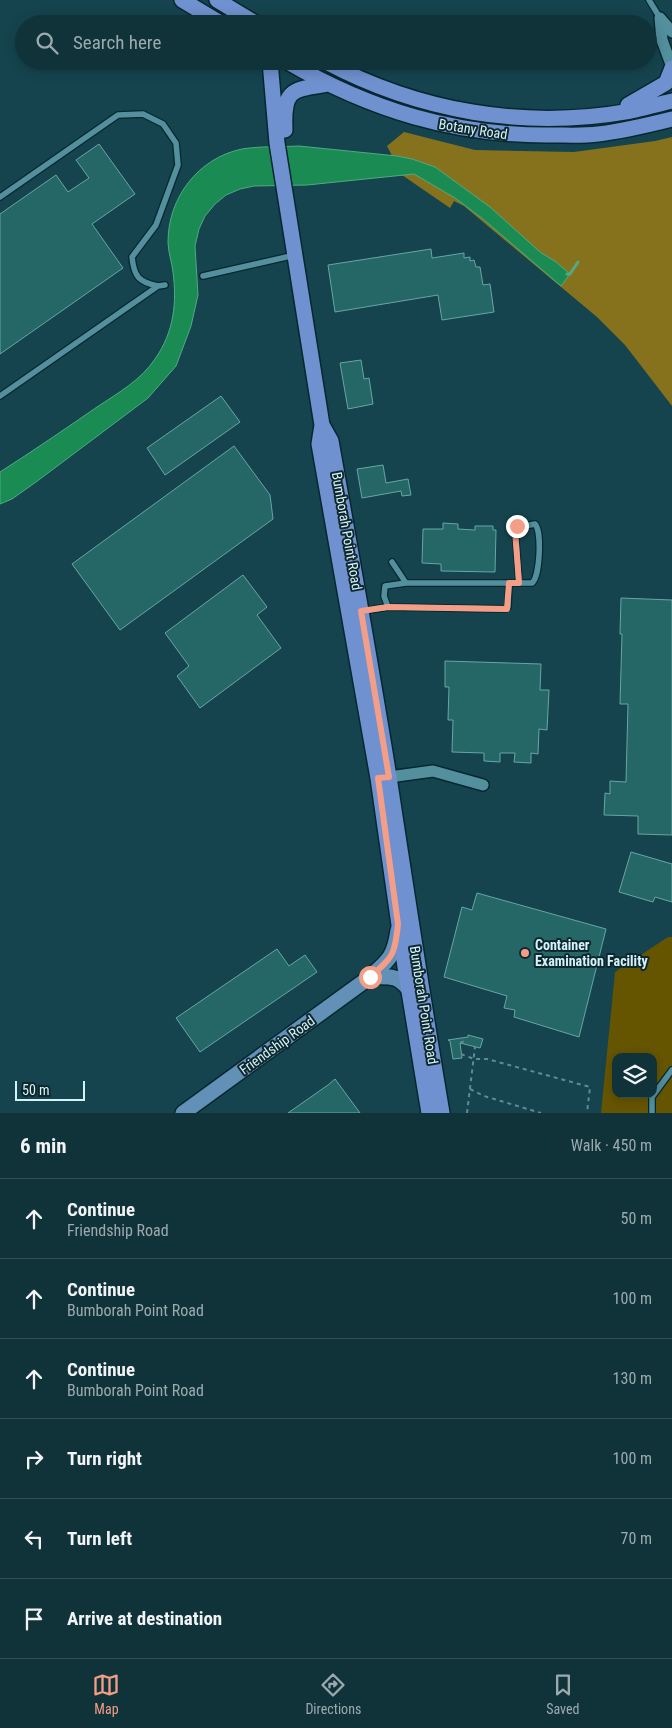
<!DOCTYPE html>
<html lang="en">
<head>
<meta charset="utf-8">
<style>
  body { margin:0; font-family:"Roboto Condensed",sans-serif; background:#193b42; color:#f1f3f6 }
  .controls { position:absolute; right:15px; bottom:15px; display:grid; overflow:hidden; border-radius:10px; box-shadow:0 2px 12px #0003 }
  .controls button { width:45px; height:45px; display:grid; place-items:center; padding:0; border:0; border-bottom:1px solid #304e54; background:#10333a; color:#f1f3f6; font:25px sans-serif }
  .scale { position:absolute; left:15px; bottom:12px; width:70px; box-sizing:border-box; padding-left:5px; border:2px solid #d4f2fa; border-top:0; font-size:14px; line-height:18px; white-space:nowrap; color:#d4f2fa; -webkit-text-stroke:4px #0f282e; paint-order:stroke }
  .stop { position:absolute; width:15px; height:15px; margin:-11px; border:4px solid #f49e87; border-radius:50%; background:#fff }
  .stop.end { background:#f49e87; border-color:#fff; box-shadow:0 1px 5px #0008 }
  .list { margin:0; padding:0; list-style:none }
  h2 { display:flex; justify-content:space-between; align-items:center; height:65px; margin:0; padding:0 20px; font-size:21px }
  h2 small { font-size:16px; font-weight:400; color:#9caaaf }
  .list li { display:grid; grid-template-columns:32px 1fr auto; gap:15px; align-items:center; box-sizing:border-box; height:80px; padding:0 20px; border-top:1px solid #304e54 }
  .list b { display:block; font-size:19px; white-space:nowrap }
  .list p { margin:0; font-size:16px; white-space:nowrap; color:#9caaaf }
  .list em { font-size:16px; font-style:normal; color:#9caaaf }
  .icon { flex:none; width:28px; height:28px; fill:none; stroke:currentColor; stroke-width:2; stroke-linecap:round; stroke-linejoin:round }
  .map { position:relative; flex:none; width:672px; height:1113px; overflow:hidden }
  .search { position:absolute; background:#10333a; box-shadow:0 2px 12px #0003; left:15px; right:15px; top:15px; height:55px; display:flex; align-items:center; gap:12px; box-sizing:border-box; padding:0 18px; border-radius:28px; color:#9caaaf; font-size:19px }
  .sheet { height:545px; background:#10333a }
  nav { display:flex; justify-content:space-around; align-items:center; box-sizing:border-box; height:70px; border-top:1px solid #304e54; background:#10333a; font-size:14px; color:#9caaaf }
  nav a { display:grid; justify-items:center; gap:2px }
  nav .on { color:#f49e87 }
  .map>svg:first-child { display:block }
  .green { fill:#650; fill-rule:evenodd }
  .forest { fill:#86721c }
  .water { fill:#198b53; stroke:#51aa85 }
  .lines { fill:none; stroke-linecap:round; stroke-linejoin:round }
  .stream { stroke:#51aa85; stroke-width:3 }
  .building { fill:#256767; stroke:#66a6a6 }
  .lane-casing { stroke:#072830; stroke-width:8 }
  .street-casing { stroke:#072830; stroke-width:14 }
  .secondary-casing { stroke:#072830; stroke-width:18 }
  .primary-casing { stroke:#072830; stroke-width:18 }
  .path { stroke:#628a93; stroke-width:2; stroke-dasharray:4 4; stroke-linecap:butt }
  .lane { stroke:#538f9d; stroke-width:5.5 }
  .street { stroke:#538f9d; stroke-width:11 }
  .secondary { stroke:#6290b6; stroke-width:15 }
  .primary { stroke:#7091cf; stroke-width:15 }
  .route { stroke:#f49e87; stroke-width:6 }
  .poi-dot { fill:#f49e87; stroke:#0f282e; stroke-width:2 }
  .labels { text-anchor:middle; stroke-width:4; stroke-linejoin:round; paint-order:stroke }
  .street-label { font-size:14px; fill:#d4f2fa; stroke:#0f282e }
  .poi-label { font-size:14px; font-weight:bold; fill:#d4f2fa; stroke:#0f282e; text-anchor:start }
</style>
</head>
<body>
<div class="map">
<svg width="672" height="1113" viewBox="0 0 672 1113">
  <rect width="100%" height="100%" fill="#15444e"/>
  <path class="green" d="M668 937H672V1113H601L615 972ZM616 1057H653V1094H616Z"/>
  <path class="forest" d="M404 132 475 150 574 152 655 141 672 137V406L625 345 597 317 464 206 454 201 450 208 402 175 387 146Z"/>
  <path class="water" d="M299 146 397 156 412 159 435 167 490 207 540 252 556 262 570 274 561 286 483 219 455 198 414 174 307 185 254 186 240 189 226 195 215 204 205 216 199 229 195 246 198 295 191 326 176 366 148 398 36 482 12 499 0 504V472C33 451 65 429 97 407 118 393 141 380 155 359 174 332 177 303 173 272 172 262 168 252 168 242 168 198 198 158 242 149 261 146 280 147 299 146Z"/>
  <g class="lines">
    <path class="stream" d="M567 274H570L578 262"/>
  </g>
  <path class="building" d="M99 144 135 194 92 224 123 268 0 354V214L56 175 68 192 89 178 76 160Z
    M431 249 432 258 464 253V258L470 257V261L474 260 476 267H480L483 285 490 284 494 312 442 320 438 295 335 312 328 265Z
    M361 360 364 379 369 378 373 404 348 409 340 363Z
    M221 396 240 422 165 475 147 448Z
    M234 446 270 495 273 519 120 630 72 564Z
    M383 465 386 483 408 479 411 495 402 496 401 491 362 498 357 469Z
    M443 523 458 524V529L475 530V526H493V530H496L495 572 441 571V564L422 563 423 529H443Z
    M243 575 267 607 257 615 281 648 200 708 177 676 189 666 165 633Z
    M621 598 672 600V835L638 834V816L604 815 605 793 610 794V781L626 782 628 704H620L622 634H620Z
    M445 661 541 664 540 690H549L547 730 539 729 538 754 531 753V763L514 762 515 753H500V762L484 761V753L452 752 453 720H448L449 687H445Z
    M631 852 672 864V902L655 897 653 902 619 892Z
    M477 893 606 929 579 1037 514 1017 515 1010 504 1008 507 996 444 977 462 907 472 910Z
    M277 949 289 966 305 955 317 972 200 1052 176 1018Z
    M468 1035 483 1039 480 1048 460 1043 462 1058 453 1059 450 1041 448 1040 468 1037Z
    M335 1079 360 1113H288L328 1085Z"/>
  <g class="lines">
    <defs>
      <path id="lane" d="M649 0 660 18
        M0 197 118 115 143 114 163 124 176 143 178 165 156 225 132 257C134 276 138 282 158 286
        M203 276 295 255
        M0 396 158 286 165 285
        M392 562 406 583H532C540 577 542 531 535 524L515 528 519 583
        M388 607 384 596 385 586 406 583
        M363 611 388 607 505 609 508 607 509 583
        M652 1113V1097L672 1070"/>
      <path id="street" d="M660 18 662 40 672 67
        M660 18 672 32
        M382 778 433 771 483 785"/>
      <path id="secondary" d="M370 977C393 976 399 975 413 995
        M183 1113 370 977C389 960 394 957 398 930"/>
      <path id="primary" d="M182 0 222 24
        M217 0 257 24
        M270 61 277 143 322 425 331 441C351 553 371 665 389 777 406 889 423 1001 442 1113
        M286 61C370 110 455 136 552 135 567 135 583 136 598 134 623 131 648 125 672 119
        M324 61C419 112 525 130 631 111 645 108 658 104 672 101
        M628 105 666 83 672 68
        M285 130C283 88 292 90 328 84
        M322 425 319 444 378 778 405 967 429 1113"/>
    </defs>
    <use href="#lane" class="lane-casing"/>
    <use href="#street" class="street-casing"/>
    <use href="#secondary" class="secondary-casing"/>
    <use href="#primary" class="primary-casing"/>
    <path class="path" d="M460 1043 467 1040
      M461 1054 474 1059H487L590 1087 587 1113
      M470 1089 484 1096 541 1113
      M467 1113 475 1047"/>
    <use href="#lane" class="lane"/>
    <use href="#street" class="street"/>
    <use href="#secondary" class="secondary"/>
    <use href="#primary" class="primary"/>
  </g>
  <g class="lines">
    <path class="route" d="M370 977C393 957 395 955 398 924L378 778 389 777 361 611 388 607 507 609 509 583H519L515 530 517 526"/>
  </g>
  <circle class="poi-dot" cx="525" cy="953" r="5"/>
  <g class="labels">
    <g class="street-label">
      <text transform="translate(473 129) rotate(9)" y="5">Botany Road</text>
      <text transform="translate(347 531) rotate(80)" y="5">Bumborah Point Road</text>
      <text transform="translate(424 1005) rotate(81)" y="5">Bumborah Point Road</text>
      <text transform="translate(277 1045) rotate(-36)" y="5">Friendship Road</text>
    </g>
    <g class="poi-label">
      <text x="535" y="950">Container<tspan x="535" dy="16">Examination Facility</tspan></text>
    </g>
  </g>
</svg>
<div class="controls">
<button><svg class="icon" aria-label="layers" viewBox="0 0 24 24"><path d="M12 4l9 5-9 5-9-5zM3 14l9 5 9-5"/></svg></button>
</div>
<div class="scale">50 m</div>
<div class="stop" style="left:370px;top:977px"></div>
<div class="stop end" style="left:517px;top:526px"></div>
<div class="search"><svg class="icon" aria-label="search" viewBox="0 0 24 24"><circle cx="10" cy="10" r="6"/><path d="M15 15l6 6"/></svg>Search here</div>
</div>
<section class="sheet">
<h2>6 min<small>Walk · 450 m</small></h2>
<ul class="list">
<li><svg class="icon" aria-label="ahead" viewBox="0 0 24 24"><path d="M12 20V5M6 11l6-6 6 6"/></svg><div><b>Continue</b><p>Friendship Road</p></div><em>50 m</em></li>
<li><svg class="icon" aria-label="ahead" viewBox="0 0 24 24"><path d="M12 20V5M6 11l6-6 6 6"/></svg><div><b>Continue</b><p>Bumborah Point Road</p></div><em>100 m</em></li>
<li><svg class="icon" aria-label="ahead" viewBox="0 0 24 24"><path d="M12 20V5M6 11l6-6 6 6"/></svg><div><b>Continue</b><p>Bumborah Point Road</p></div><em>130 m</em></li>
<li><svg class="icon" aria-label="right" viewBox="0 0 24 24"><path d="M7 20v-9h11M14 6l5 5-5 5"/></svg><div><b>Turn right</b></div><em>100 m</em></li>
<li><svg class="icon" aria-label="left" viewBox="0 0 24 24"><path d="M17 20v-9H6M10 6l-5 5 5 5"/></svg><div><b>Turn left</b></div><em>70 m</em></li>
<li><svg class="icon" aria-label="arrive" viewBox="0 0 24 24"><path d="M6 21V4h12l-3 4 3 4H6"/></svg><div><b>Arrive at destination</b></div></li>
</ul>
</section>
<nav>
<a class="on"><svg class="icon" aria-label="map" viewBox="0 0 24 24"><path d="M3 6l6-2 6 2 6-2v14l-6 2-6-2-6 2zM9 4v14M15 6v14"/></svg>Map</a>
<a><svg class="icon" aria-label="directions" viewBox="0 0 24 24"><path d="M12 3l9 9-9 9-9-9zM9 14v-3h6M13 9l2 2-2 2"/></svg>Directions</a>
<a><svg class="icon" aria-label="saved" viewBox="0 0 24 24"><path d="M7 4h10v16l-5-4-5 4z"/></svg>Saved</a>
</nav>
</body>
</html>
